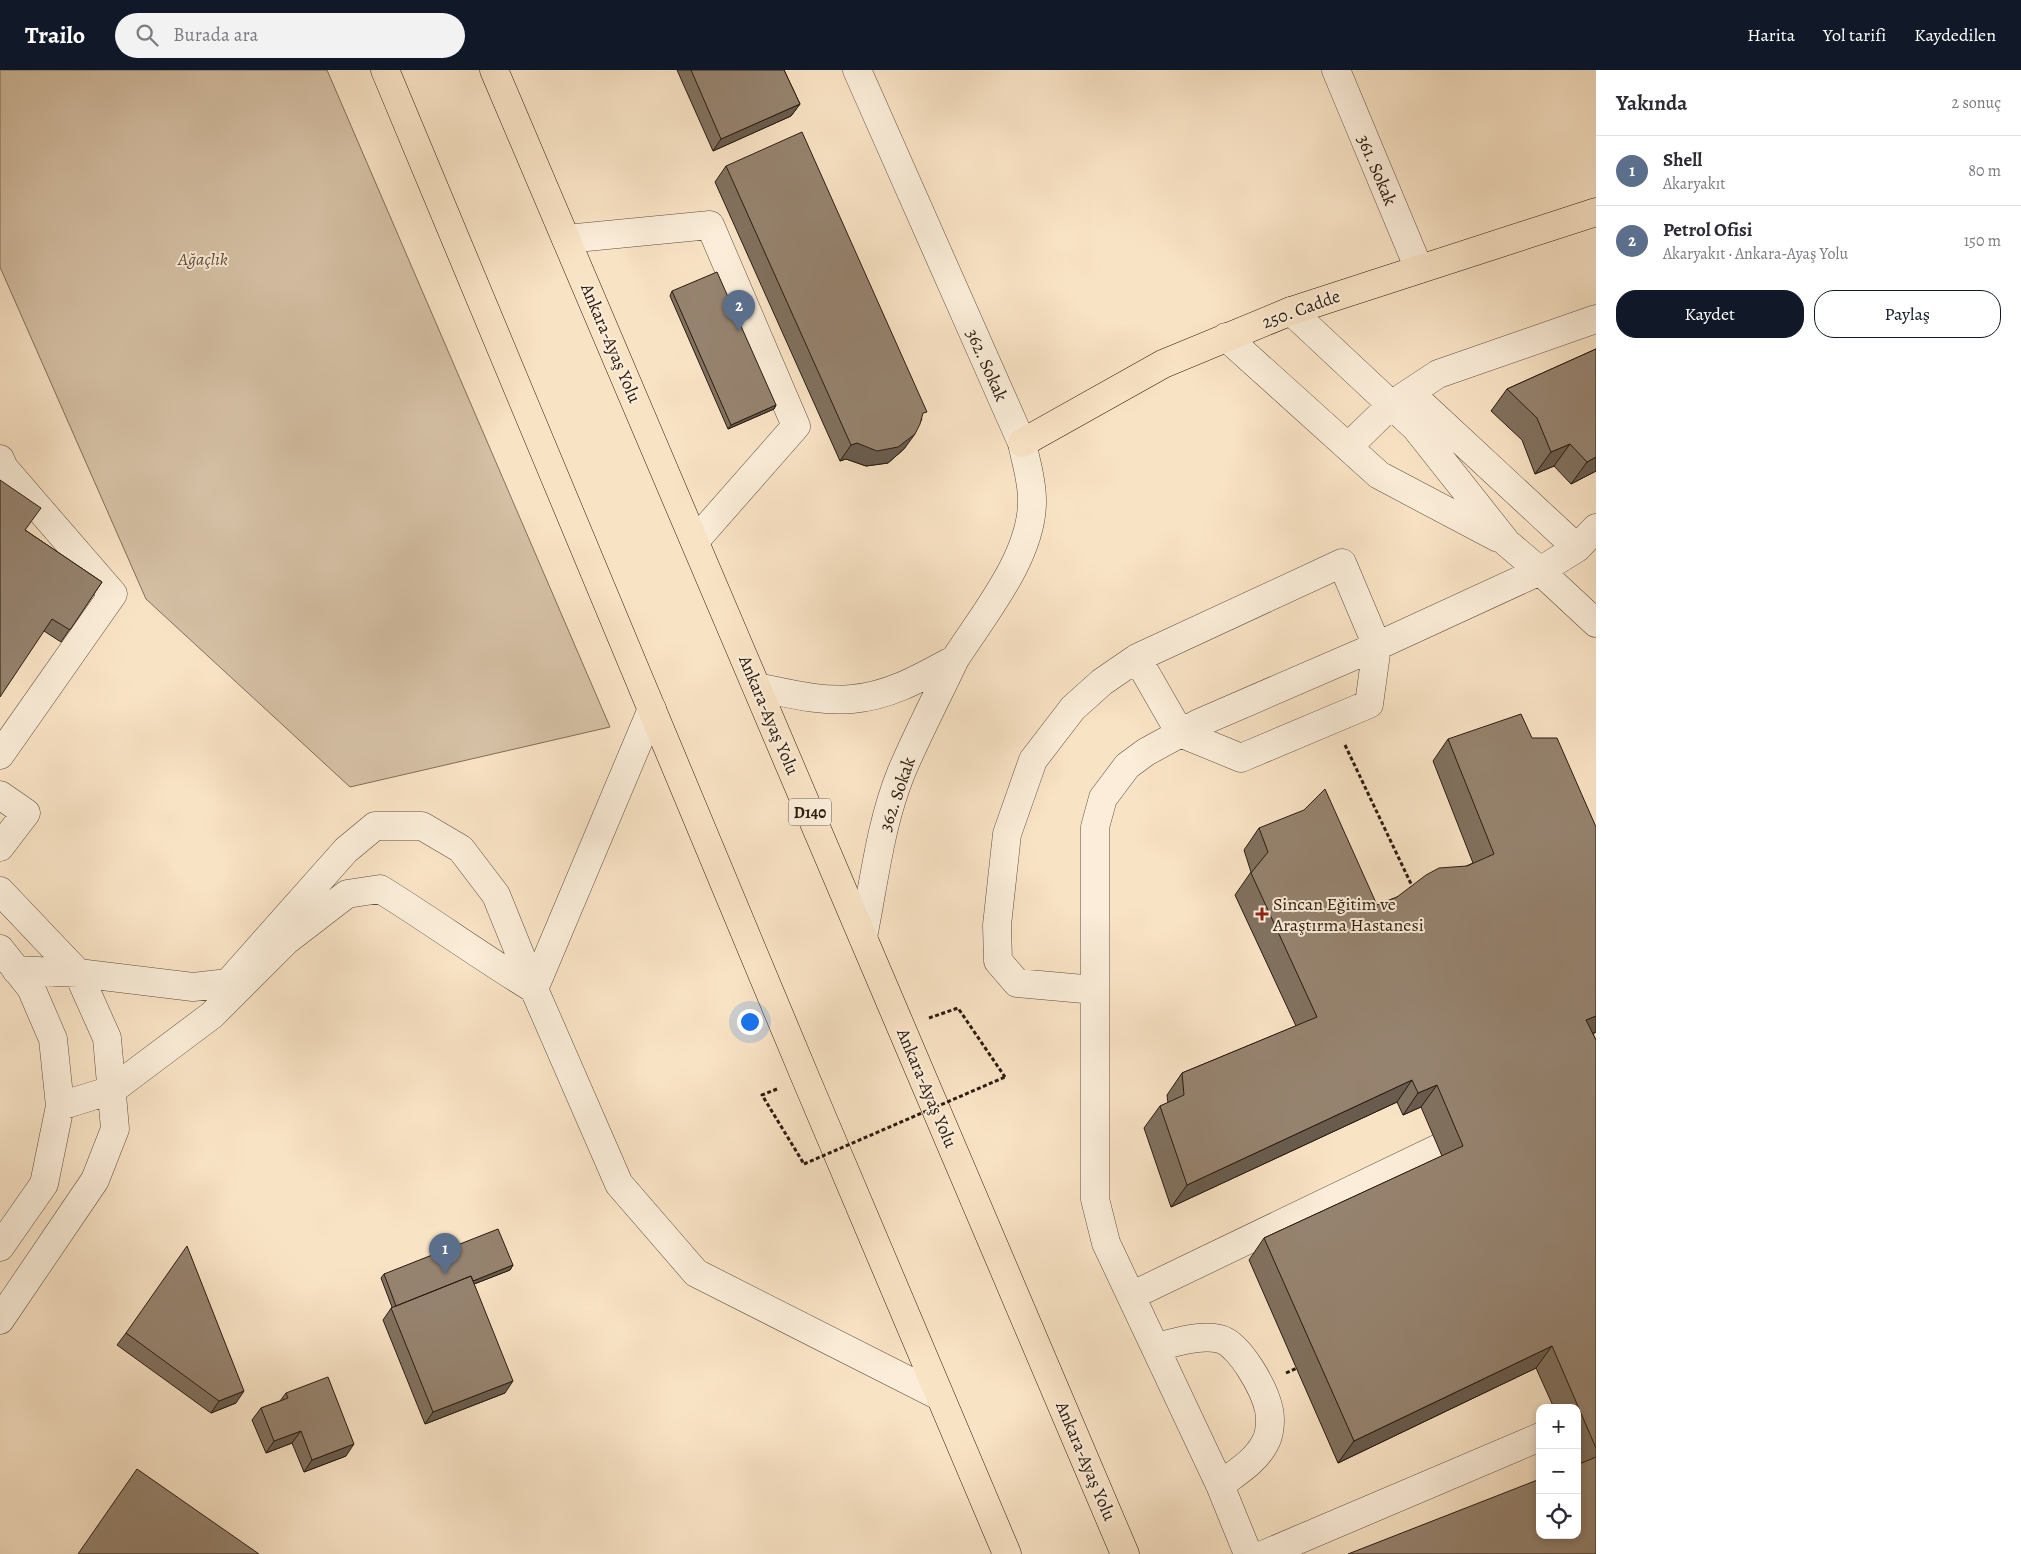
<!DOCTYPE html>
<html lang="tr">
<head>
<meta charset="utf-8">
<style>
  body { margin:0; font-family:Alegreya,serif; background:#f2f2f3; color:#2b2b33 }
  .controls { position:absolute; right:15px; bottom:15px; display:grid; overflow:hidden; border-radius:10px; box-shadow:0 2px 8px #0003 }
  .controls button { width:45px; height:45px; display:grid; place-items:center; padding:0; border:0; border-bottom:1px solid #e1e1e2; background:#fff; color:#2b2b33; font:25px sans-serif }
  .you { position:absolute; left:749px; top:951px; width:18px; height:18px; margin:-12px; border:4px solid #fff; border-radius:50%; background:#1a73e8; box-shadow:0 0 0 8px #1a73e833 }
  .badge { display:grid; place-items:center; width:32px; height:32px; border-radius:50%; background:#111827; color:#fff; font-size:16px; font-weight:700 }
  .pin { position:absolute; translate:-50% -41px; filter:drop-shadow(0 1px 2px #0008) }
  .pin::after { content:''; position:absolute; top:26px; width:18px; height:15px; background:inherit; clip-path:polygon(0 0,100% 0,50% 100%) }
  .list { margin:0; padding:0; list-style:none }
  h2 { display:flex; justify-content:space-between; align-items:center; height:65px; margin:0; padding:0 20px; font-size:21px }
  h2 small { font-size:16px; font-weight:400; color:#7c7c81 }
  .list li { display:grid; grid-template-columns:32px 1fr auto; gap:15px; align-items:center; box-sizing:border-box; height:70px; padding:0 20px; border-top:1px solid #e1e1e2 }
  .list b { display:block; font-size:19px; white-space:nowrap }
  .list p { margin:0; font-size:16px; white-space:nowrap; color:#7c7c81 }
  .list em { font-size:16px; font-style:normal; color:#7c7c81 }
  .actions { display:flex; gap:10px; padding:15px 20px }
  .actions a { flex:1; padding:11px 0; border:1px solid #111827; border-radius:20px; text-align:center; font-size:18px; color:#111827 }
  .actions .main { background:#111827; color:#fff }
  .icon { flex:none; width:28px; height:28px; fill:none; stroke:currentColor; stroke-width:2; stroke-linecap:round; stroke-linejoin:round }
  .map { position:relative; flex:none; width:1596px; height:1484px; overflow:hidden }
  header { display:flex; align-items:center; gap:30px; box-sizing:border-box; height:70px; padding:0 25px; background:#111827; color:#fff }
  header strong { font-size:24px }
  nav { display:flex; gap:28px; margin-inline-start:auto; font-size:18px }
  .search { width:350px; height:45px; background:#f2f2f3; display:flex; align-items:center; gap:12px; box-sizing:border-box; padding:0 18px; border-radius:28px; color:#7c7c81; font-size:19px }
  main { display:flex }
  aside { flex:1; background:#fff }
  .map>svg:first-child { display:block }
  .green { fill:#d6c1a6; stroke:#806e5c }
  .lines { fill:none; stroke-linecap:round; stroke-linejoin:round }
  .minor-casing { stroke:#5e4d3e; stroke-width:29 }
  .major-casing { stroke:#2a1b11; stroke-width:29 }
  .highway-casing { stroke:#2a1b11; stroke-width:29 }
  .path { stroke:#2a1b11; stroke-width:3; stroke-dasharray:4 2.5; stroke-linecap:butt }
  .minor { stroke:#fbedd9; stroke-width:28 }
  .major { stroke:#f9e3c5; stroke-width:28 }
  .highway { stroke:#f9e3c5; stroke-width:28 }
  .path-bridge { stroke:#2a1b11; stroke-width:3; stroke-dasharray:4 2.5; stroke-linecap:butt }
  .wall { fill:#81715f; stroke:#2a1b11 }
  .shaded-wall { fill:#695c4e; stroke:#2a1b11 }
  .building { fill:#96836f; stroke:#2a1b11 }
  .poi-dot { fill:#8f2418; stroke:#fbedd9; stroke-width:2 }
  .labels { text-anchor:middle; stroke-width:4; stroke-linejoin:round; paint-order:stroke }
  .shield { fill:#fbedd9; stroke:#695a4d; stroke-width:1 }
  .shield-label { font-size:16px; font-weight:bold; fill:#2a1b11 }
  .street-label { font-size:18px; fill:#2a1b11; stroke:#fbedd9 }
  .park-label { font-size:18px; font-style:italic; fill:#5e4d3e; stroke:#fbedd9 }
  .poi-label { font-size:18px; fill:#2a1b11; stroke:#fbedd9; text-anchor:start }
</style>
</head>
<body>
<header>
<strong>Trailo</strong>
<div class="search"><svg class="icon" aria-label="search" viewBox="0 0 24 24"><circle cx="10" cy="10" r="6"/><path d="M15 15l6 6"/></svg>Burada ara</div>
<nav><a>Harita</a><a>Yol tarifi</a><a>Kaydedilen</a></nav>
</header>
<main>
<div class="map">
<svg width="1596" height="1484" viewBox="0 0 1596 1484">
  <rect width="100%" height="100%" fill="#f9e3c5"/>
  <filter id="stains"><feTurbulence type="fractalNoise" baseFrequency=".004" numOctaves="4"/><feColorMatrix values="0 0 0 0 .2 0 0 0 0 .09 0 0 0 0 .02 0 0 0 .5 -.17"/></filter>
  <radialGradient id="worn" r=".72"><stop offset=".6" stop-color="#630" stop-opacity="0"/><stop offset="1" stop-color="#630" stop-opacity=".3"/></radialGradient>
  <path class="green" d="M0 0H327L610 657 350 717 146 529 0 197Z"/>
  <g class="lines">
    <defs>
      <path id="minor" d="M857 0 1022 373C1026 392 1032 410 1032 430 1033 485 984 544 955 589
        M1336 0 1419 199
        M566 169 710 155 796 356 695 471
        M1291 241 1416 358 1507 473 1540 501 1596 553
        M1226 267 1379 405 1498 468
        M1410 323 1577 478 1596 458
        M1348 377 1391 335 1438 304 1596 249
        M0 389 4 398 113 524 0 685
        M1342 493 1377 576 1369 634 1241 688 1180 663 1137 588Z
        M757 617C787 623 820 632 852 629 890 626 922 607 955 589 937 627 917 665 901 703 880 755 874 813 863 867
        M652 639 534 919 619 1114 696 1203 939 1326
        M0 725 26 743 0 777
        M0 821 78 903 107 968 115 1059 95 1110 0 1250
        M0 879 31 918 53 969 60 1036 44 1114 0 1177
        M16 900 78 903 193 917 228 913 346 780 375 756H422L461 779 496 825 534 919
        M1095 920 1017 913 998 891 997 855 1007 764 1033 690 1073 638 1102 612 1137 588
        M60 1036 112 1020 212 945 286 871 347 824 380 819C432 851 481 887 534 919
        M1131 1226 1472 1062
        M1156 1277C1175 1273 1200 1264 1220 1269 1240 1274 1265 1320 1269 1340 1271 1349 1270 1365 1265 1373 1256 1391 1236 1403 1220 1415
        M1248 1484 1220 1415 1106 1173 1095 1129V757L1103 728 1127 696 1146 682 1199 653 1377 576 1540 501 1577 478
        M1265 1484 1540 1367"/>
      <path id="major" d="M1022 373 1163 294 1291 241 1596 142"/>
      <path id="highway" d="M385 0 806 1009 1007 1484
        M494 0 1125 1484"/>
    </defs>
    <use href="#minor" class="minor-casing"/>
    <use href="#major" class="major-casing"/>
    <use href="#highway" class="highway-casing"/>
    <path class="path" d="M1345 675 1413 818
      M929 948 958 938 1005 1007
      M777 1019 762 1025 804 1094
      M1286 1303 1297 1298"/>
    <use href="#minor" class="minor"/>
    <use href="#major" class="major"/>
    <use href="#highway" class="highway"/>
    <path class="path-bridge" d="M804 1094 1005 1007"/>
  </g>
  <path class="wall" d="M677 0H784L800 34 791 46 713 81Z
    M726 96 922 349 904 379 888 393 866 396 846 389 840 391 715 112Z
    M672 221 776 335 774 339 728 359 670 226Z
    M1596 279V401L1571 414 1554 396 1535 404 1522 370 1491 341 1507 319Z
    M25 460 102 512 61 572 44 561Z
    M1448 669 1596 962 1593 964 1596 970V1484L1577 1392V1338H1554L1536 1298 1338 1393 1249 1190 1264 1168 1442 1086 1421 1037 1403 1045 1397 1032 1171 1137 1144 1058 1160 1036 1168 1033 1167 1025 1182 1003 1296 956 1235 825 1251 802 1244 780 1259 758 1377 835 1397 827 1473 793 1433 691Z
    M513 1195 510 1200 474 1214 505 1323 425 1354 383 1250 392 1237 381 1208 384 1204Z
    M126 1263 236 1333 211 1343 117 1275Z
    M286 1323 346 1386 304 1402 292 1373 266 1383 252 1350 261 1338 280 1331Z"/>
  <path class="shaded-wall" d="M800 34 791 46 713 81 721 69Z
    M776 335 774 339 728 359 731 355Z
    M915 364 904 379 888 393 866 396 846 389 840 391 851 375 857 373Z
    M1570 374 1554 396 1535 404 1551 382Z
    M1596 387V401L1571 414 1587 392Z
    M1596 946V962L1571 972 1586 950Z
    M1412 1010 1397 1032 1171 1137 1187 1115Z
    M1437 1015 1421 1037 1403 1045 1418 1023Z
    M513 1195 510 1200 395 1245 398 1241Z
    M1552 1276 1536 1298 1338 1393 1354 1371Z
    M513 1311 505 1323 425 1354 433 1342Z
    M244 1321 236 1333 211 1343 219 1331Z
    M301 1361 292 1373 266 1383 274 1371Z
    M354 1374 346 1386 304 1402 312 1390Z"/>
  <path class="building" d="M691 0H784L800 34 721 69Z
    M802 62 927 342 923 343 920 354 915 364 898 377 877 381 857 373 851 375 726 96Z
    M717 202 776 335 731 355 672 221Z
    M1596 279V387L1587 392 1570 374 1551 382 1537 348 1507 319Z
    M0 410 41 438 25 460 102 512 70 560 52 549 0 627Z
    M1521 644 1532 668H1557L1596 757V946L1586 950 1596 970V1378L1552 1276 1354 1371 1264 1168 1463 1076 1437 1015 1418 1023 1412 1010 1187 1115 1160 1036 1184 1025 1182 1003 1317 947 1251 803 1268 782 1259 758 1304 740 1325 719 1377 835 1397 827 1426 805 1439 798 1467 796 1494 784 1448 669Z
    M498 1159 513 1195 473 1211 471 1206 396 1236 384 1204Z
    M187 1176 244 1321 219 1331 126 1263Z
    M471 1206 513 1311 433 1342 391 1238Z
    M328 1307 354 1374 312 1390 301 1361 274 1371 261 1338 288 1328 286 1323Z
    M1596 1387V1484H1348L1540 1409V1465H1577V1395Z
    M137 1399 259 1484H78Z"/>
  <path class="poi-dot" d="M1259.5 836.5h5v5h5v5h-5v5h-5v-5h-5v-5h5z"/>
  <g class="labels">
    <rect class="shield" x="789" y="728.5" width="42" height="27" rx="4"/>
    <g class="shield-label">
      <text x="810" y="748">D140</text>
    </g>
    <g class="street-label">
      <text transform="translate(1377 100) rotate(67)" y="6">361. Sokak</text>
      <text transform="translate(1301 239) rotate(-20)" y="6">250. Cadde</text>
      <text transform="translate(611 273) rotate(67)" y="6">Ankara-Ayaş Yolu</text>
      <text transform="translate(987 295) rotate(66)" y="6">362. Sokak</text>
      <text transform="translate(769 645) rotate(67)" y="6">Ankara-Ayaş Yolu</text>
      <text transform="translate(897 724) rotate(-71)" y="6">362. Sokak</text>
      <text transform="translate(927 1018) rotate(67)" y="6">Ankara-Ayaş Yolu</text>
      <text transform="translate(1086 1391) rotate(67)" y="6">Ankara-Ayaş Yolu</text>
    </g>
    <g class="park-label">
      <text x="203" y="195">Ağaçlık</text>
    </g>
    <g class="poi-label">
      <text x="1273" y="840">Sincan Eğitim ve<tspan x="1273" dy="21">Araştırma Hastanesi</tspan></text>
    </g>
  </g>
  <rect width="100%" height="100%" filter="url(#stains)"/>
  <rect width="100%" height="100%" fill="url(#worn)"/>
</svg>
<div class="controls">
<button>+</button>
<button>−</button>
<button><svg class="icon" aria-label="locate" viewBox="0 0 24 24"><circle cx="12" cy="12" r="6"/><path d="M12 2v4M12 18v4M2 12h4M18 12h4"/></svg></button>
</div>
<div class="you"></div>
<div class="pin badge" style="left:445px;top:1204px;background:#5c6f8a">1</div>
<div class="pin badge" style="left:739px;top:261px;background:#5c6f8a">2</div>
</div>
<aside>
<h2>Yakında<small>2 sonuç</small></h2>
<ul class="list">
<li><span class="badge" style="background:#5c6f8a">1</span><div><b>Shell</b><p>Akaryakıt</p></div><em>80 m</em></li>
<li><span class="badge" style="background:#5c6f8a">2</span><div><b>Petrol Ofisi</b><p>Akaryakıt · Ankara-Ayaş Yolu</p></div><em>150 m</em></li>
</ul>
<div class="actions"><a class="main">Kaydet</a><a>Paylaş</a></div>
</aside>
</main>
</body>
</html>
